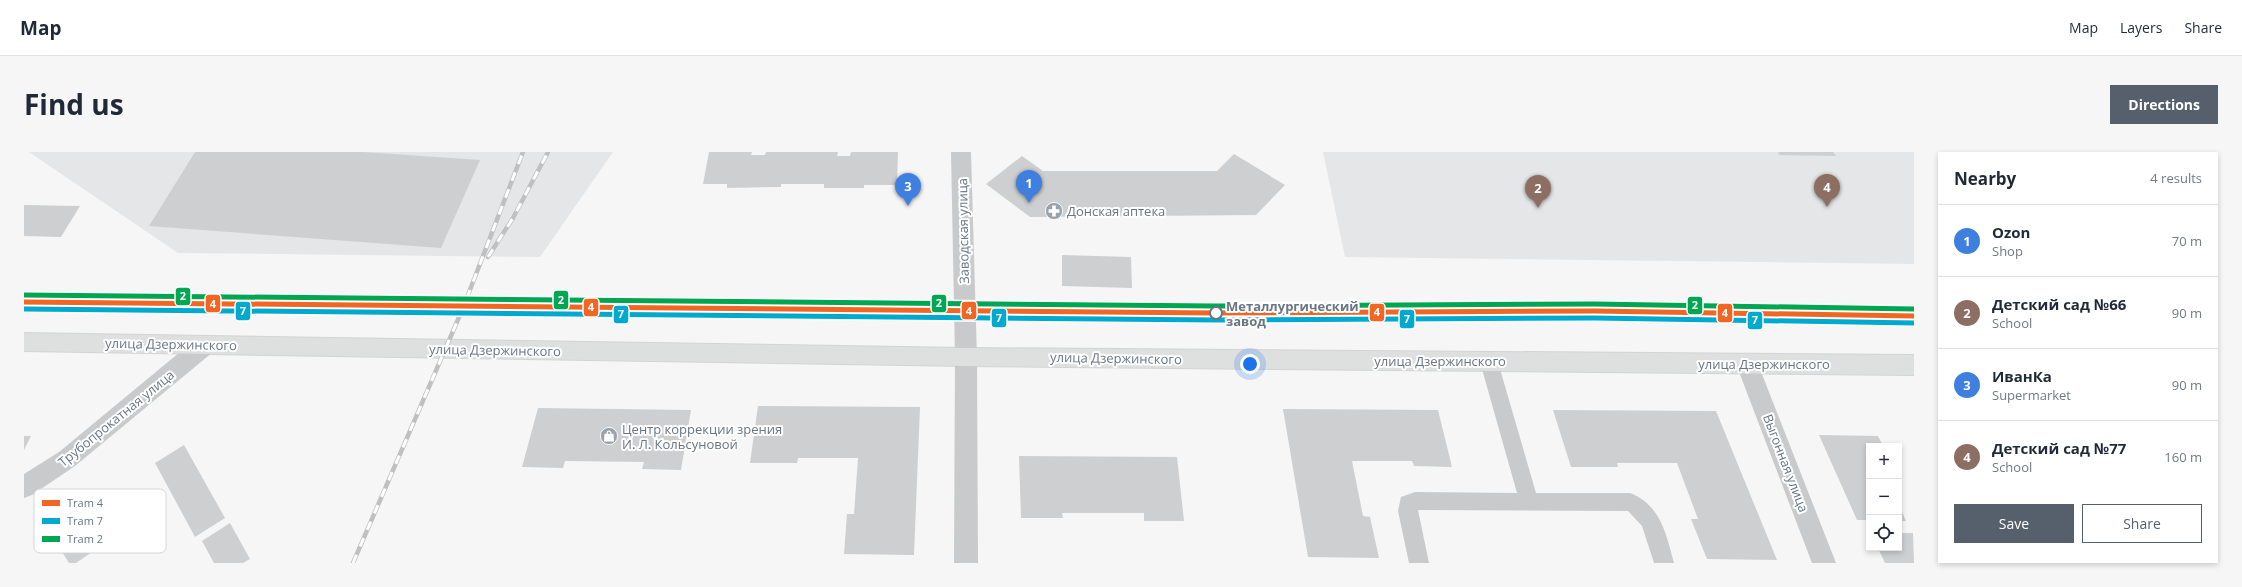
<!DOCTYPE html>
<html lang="en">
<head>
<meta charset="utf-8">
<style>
  body { margin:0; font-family:"Open Sans",sans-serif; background:#f6f6f7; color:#1f2937 }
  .controls { position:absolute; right:12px; bottom:12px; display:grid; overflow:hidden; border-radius:0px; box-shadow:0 2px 6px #0003 }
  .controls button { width:36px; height:36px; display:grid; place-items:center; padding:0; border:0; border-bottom:1px solid #e0e1e3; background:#fff; color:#1f2937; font:20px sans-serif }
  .you { position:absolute; left:1226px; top:212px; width:14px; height:14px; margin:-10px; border:3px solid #fff; border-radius:50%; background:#1a73e8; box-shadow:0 0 0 6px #1a73e833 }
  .badge { display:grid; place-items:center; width:26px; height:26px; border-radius:50%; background:#56606c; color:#fff; font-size:13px; font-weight:700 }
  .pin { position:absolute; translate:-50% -33px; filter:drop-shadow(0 1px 2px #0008) }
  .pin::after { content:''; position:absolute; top:21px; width:14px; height:12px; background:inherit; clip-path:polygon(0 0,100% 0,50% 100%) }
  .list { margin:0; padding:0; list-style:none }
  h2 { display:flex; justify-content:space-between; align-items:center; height:52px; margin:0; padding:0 16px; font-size:17px }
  h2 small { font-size:13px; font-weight:400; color:#747a83 }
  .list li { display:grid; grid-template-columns:26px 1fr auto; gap:12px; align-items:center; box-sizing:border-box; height:72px; padding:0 16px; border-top:1px solid #e0e1e3 }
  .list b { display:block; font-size:15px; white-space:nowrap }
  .list p { margin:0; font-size:13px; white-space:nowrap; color:#747a83 }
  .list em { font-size:13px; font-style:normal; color:#747a83 }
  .actions { display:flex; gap:8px; padding:12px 16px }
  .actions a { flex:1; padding:9px 0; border:1px solid #56606c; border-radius:0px; text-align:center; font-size:14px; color:#56606c }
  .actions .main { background:#56606c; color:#fff }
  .icon { flex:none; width:22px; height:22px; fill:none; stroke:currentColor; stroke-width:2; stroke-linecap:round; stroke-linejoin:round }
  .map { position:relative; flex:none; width:1890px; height:411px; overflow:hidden; border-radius:0px }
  header { display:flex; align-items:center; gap:24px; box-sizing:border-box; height:56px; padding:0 20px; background:#fff; border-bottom:1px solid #e0e1e3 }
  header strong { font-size:19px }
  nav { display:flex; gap:22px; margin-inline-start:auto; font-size:14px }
  .intro { display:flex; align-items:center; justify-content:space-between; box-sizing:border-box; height:96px; padding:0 24px }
  h1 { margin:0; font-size:28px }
  .button { padding:10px 18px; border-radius:0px; background:#56606c; color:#fff; font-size:14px; font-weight:700 }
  main { display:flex; gap:24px; padding:0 24px }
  aside { flex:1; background:#fff; border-radius:0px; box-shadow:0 2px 6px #0003 }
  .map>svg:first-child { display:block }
  .built { fill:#e5e6e7 }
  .building { fill:#cdcfd0 }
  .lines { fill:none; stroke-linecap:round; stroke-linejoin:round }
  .secondary-casing { stroke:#d3d4d5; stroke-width:2 }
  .lane { fill:#c9cacb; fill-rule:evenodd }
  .street { fill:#c9cacb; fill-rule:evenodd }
  .secondary { fill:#dedfdf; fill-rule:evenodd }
  .rail-casing { stroke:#bfc0c2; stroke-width:4.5 }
  .rail { stroke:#fff; stroke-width:3; stroke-dasharray:9; stroke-linecap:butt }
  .tram-1-casing { stroke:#fff; stroke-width:8 }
  .tram-2-casing { stroke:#fff; stroke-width:8 }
  .tram-3-casing { stroke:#fff; stroke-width:8 }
  .tram-1 { stroke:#f26522; stroke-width:5 }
  .tram-2 { stroke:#00a9ce; stroke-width:5 }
  .tram-3 { stroke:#00a651; stroke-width:5 }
  .stop-dot { fill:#fff; stroke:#687784; stroke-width:2 }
  .labels { text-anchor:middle; stroke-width:4; stroke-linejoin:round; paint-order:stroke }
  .poi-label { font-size:13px; fill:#687784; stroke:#fff; text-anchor:start }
  .street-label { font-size:13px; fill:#687784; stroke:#fff }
  .stop-label { font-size:13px; font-weight:bold; fill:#687784; stroke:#fff; text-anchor:start }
  .key { fill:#fff; stroke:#d2d6da; stroke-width:1 }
  .key-label { font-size:11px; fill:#687784 }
  .line-badge { stroke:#fff; stroke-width:1.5 }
  .badge-label { font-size:11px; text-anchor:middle; font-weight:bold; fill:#fff }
</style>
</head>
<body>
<header>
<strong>Map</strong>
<nav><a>Map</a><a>Layers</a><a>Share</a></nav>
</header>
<div class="intro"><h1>Find us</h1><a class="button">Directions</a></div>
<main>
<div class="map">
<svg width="1890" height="411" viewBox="0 0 1890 411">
  <rect width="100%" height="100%" fill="#f6f6f6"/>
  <path class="built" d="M5 0H589L516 105 154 101Z
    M1299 0H1890V112L1321 105Z"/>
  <path class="building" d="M171 0H339L456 8 417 96 125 74Z
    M685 0H728L727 3H741L742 0H814L813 4H826L827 0H874L873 33H840V36H800V32H757V35L703 36V32H679Z
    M1754 0H1809L1812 4 1755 3Z
    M1210 2 1261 33 1232 63 1006 65 962 32 998 4 1019 19H1193Z
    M0 53 56 54 37 85 0 84Z
    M1038 103 1107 105 1108 136 1038 134Z
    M734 254 896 255 890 403 820 402 823 362H830L834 306H774L773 311H726Z
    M514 256 667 258 657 318 618 317 620 310 541 309 539 316 498 315Z
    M1259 257 1414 258 1428 315 1390 314 1388 309H1328L1339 364 1346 365 1355 406 1284 405Z
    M1529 258 1692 259 1753 408 1683 407 1667 367H1674L1653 311H1593L1594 315H1547Z
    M1795 283 1854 284 1859 294H1845V368H1833Z
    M0 284H7L0 298Z
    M160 293 201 366 171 385 131 311Z
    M995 304 1153 305 1160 369H1120V361H1038L1039 366H997Z
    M73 347 94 382 52 411H45L23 376Z
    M1875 353 1882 369H1875Z
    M206 371 226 407 219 411H190L178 389Z
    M1875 381H1889L1890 411H1861L1854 396H1875Z"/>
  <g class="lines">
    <defs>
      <path id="secondary" d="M0 181 942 196 1890 203V223L942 214 0 199Z"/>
    </defs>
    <use href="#secondary" class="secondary-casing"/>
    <path class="lane" d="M1465 202 1471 205 1474 210 1512 341H1606C1637 353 1642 382 1650 411H1630L1618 374 1604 359 1394 358 1405 411H1385L1374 359 1377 345 1391 340 1493 341 1456 210 1459 205Z"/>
    <path class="street" d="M927 0H947L953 205 954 411H930L931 205Z
      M181 184 189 186 192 193 189 200 51 314 8 343 0 346V322L35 300 173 186Z
      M1723 202 1731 205 1734 212 1812 411H1788L1712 212 1715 205Z"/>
    <use href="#secondary" class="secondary"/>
    <defs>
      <path id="rail" d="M464 105 489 66 524 0
        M329 411 439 156 499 0"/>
    </defs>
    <use href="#rail" class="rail-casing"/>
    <use href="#rail" class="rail"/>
    <defs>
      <path id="tram-1" d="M0 150 1192 161 1571 159 1890 164"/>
      <path id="tram-2" d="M0 157 1192 168 1571 166 1890 171"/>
      <path id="tram-3" d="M0 143 1192 154 1571 152 1890 157"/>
    </defs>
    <use href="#tram-1" class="tram-1-casing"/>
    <use href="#tram-2" class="tram-2-casing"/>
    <use href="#tram-3" class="tram-3-casing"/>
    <use href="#tram-1" class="tram-1"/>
    <use href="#tram-2" class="tram-2"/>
    <use href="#tram-3" class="tram-3"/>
  </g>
  <defs>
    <symbol id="pharmacy-disc" viewBox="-11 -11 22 22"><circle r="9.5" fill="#9aa3ac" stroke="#fff"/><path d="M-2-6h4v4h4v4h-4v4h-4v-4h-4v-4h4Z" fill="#fff"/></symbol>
    <symbol id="shop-disc" viewBox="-11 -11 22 22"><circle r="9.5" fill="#9aa3ac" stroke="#fff"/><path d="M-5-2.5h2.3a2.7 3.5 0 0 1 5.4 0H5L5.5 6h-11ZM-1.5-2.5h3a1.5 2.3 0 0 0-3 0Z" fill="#fff"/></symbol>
  </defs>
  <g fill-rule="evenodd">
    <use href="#pharmacy-disc" x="1020" y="49" width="20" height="20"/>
    <use href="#shop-disc" x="575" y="274" width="20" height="20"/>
  </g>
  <circle class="stop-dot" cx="1192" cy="161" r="6"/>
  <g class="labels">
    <g class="poi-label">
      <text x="1043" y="64">Донская аптека</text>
      <text x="598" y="282">Центр коррекции зрения<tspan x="598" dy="15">И. Л. Кольсуновой</tspan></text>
    </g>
    <g class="street-label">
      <text transform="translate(939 79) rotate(-91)" y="5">Заводская улица</text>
      <text transform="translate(147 192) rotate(1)" y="5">улица Дзержинского</text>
      <text transform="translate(471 198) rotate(1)" y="5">улица Дзержинского</text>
      <text transform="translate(1092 206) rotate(1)" y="5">улица Дзержинского</text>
      <text x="1416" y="214">улица Дзержинского</text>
      <text x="1740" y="217">улица Дзержинского</text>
      <text transform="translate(92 266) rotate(-39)" y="5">Трубопрокатная улица</text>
      <text transform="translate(1762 311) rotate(69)" y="5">Выгонная улица</text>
    </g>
    <g class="stop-label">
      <text x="1202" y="159">Металлургический<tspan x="1202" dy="15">завод</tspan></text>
    </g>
  </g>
  <rect x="10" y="337" width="132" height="64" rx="6" class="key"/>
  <rect x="18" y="348" width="18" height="6" fill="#f26522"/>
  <rect x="18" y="366" width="18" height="6" fill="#00a9ce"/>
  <rect x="18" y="384" width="18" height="6" fill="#00a651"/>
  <g class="key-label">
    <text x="43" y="355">Tram 4</text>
    <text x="43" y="373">Tram 7</text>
    <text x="43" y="391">Tram 2</text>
  </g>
  <g class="line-badge">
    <rect x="151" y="135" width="16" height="19" rx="4" fill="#00a651"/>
    <rect x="529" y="138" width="16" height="20" rx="4" fill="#00a651"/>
    <rect x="907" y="142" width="16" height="19" rx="4" fill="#00a651"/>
    <rect x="181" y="142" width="16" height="19" rx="4" fill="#f26522"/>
    <rect x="1663" y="144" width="16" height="19" rx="4" fill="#00a651"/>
    <rect x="559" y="146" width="16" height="19" rx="4" fill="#f26522"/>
    <rect x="937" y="149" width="16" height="19" rx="4" fill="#f26522"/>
    <rect x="211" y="149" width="16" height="20" rx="4" fill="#00a9ce"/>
    <rect x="1345" y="151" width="16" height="19" rx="4" fill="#f26522"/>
    <rect x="1693" y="151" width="16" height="20" rx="4" fill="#f26522"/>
    <rect x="589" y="153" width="16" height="19" rx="4" fill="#00a9ce"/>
    <rect x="967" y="156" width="16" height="20" rx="4" fill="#00a9ce"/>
    <rect x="1375" y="157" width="16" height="20" rx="4" fill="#00a9ce"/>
    <rect x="1723" y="159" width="16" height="19" rx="4" fill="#00a9ce"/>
  </g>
  <g class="badge-label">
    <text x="159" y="148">2</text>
    <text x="537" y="152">2</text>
    <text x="915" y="155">2</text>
    <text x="189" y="156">4</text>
    <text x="1671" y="157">2</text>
    <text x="567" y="159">4</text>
    <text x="945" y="163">4</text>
    <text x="219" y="163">7</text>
    <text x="1353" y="164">4</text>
    <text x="1701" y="165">4</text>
    <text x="597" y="166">7</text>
    <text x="975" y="170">7</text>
    <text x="1383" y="171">7</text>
    <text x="1731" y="172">7</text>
  </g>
</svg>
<div class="controls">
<button>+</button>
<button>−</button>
<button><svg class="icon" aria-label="locate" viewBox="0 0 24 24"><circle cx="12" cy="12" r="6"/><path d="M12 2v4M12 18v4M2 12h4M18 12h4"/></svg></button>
</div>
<div class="you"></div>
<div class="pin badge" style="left:1005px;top:51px;background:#3f7fe0">1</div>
<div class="pin badge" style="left:1514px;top:56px;background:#8d6e63">2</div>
<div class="pin badge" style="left:884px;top:54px;background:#3f7fe0">3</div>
<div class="pin badge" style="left:1803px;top:55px;background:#8d6e63">4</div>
</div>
<aside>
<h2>Nearby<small>4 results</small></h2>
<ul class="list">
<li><span class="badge" style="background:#3f7fe0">1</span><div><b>Ozon</b><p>Shop</p></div><em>70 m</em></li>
<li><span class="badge" style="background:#8d6e63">2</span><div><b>Детский сад №66</b><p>School</p></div><em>90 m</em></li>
<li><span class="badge" style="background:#3f7fe0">3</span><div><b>ИванКа</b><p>Supermarket</p></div><em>90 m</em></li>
<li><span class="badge" style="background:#8d6e63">4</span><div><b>Детский сад №77</b><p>School</p></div><em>160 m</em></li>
</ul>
<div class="actions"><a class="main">Save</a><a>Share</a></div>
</aside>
</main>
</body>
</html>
